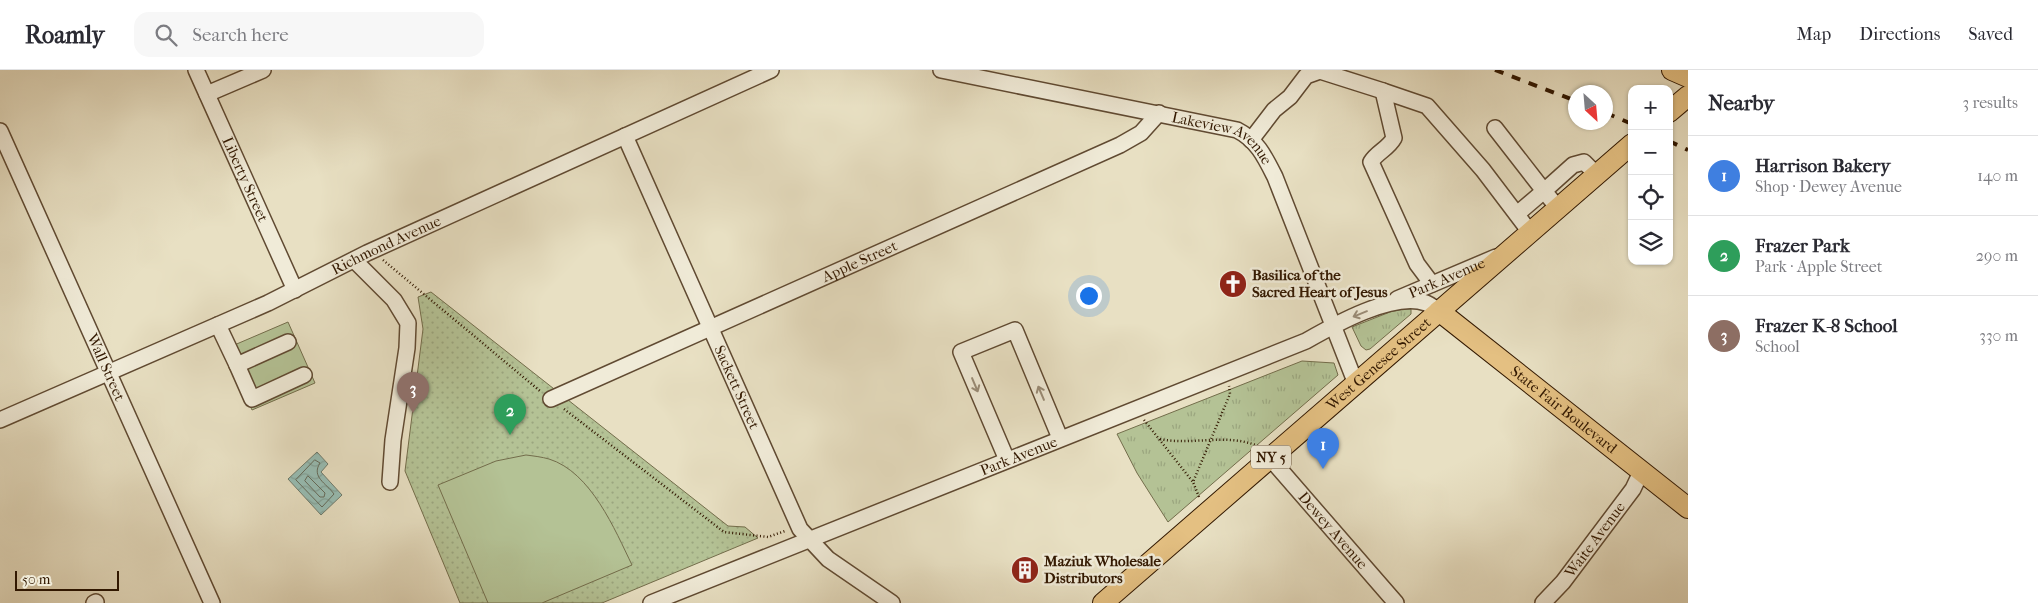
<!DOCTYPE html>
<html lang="en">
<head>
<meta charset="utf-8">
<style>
  body { margin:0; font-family:"IM FELL French Canon",serif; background:#f7f7f7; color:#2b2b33 }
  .controls { position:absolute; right:15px; top:15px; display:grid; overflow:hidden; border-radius:10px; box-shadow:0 1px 4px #0004 }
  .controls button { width:45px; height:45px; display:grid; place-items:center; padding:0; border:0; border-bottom:1px solid #e1e1e2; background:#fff; color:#2b2b33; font:25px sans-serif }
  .compass { position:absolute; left:1568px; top:15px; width:45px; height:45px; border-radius:50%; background:#fff; box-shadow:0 1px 4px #0004; rotate:154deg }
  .scale { position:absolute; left:15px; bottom:12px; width:104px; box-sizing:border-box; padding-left:5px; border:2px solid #321801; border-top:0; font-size:14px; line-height:18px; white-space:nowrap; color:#321801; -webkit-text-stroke:4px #f0ebd8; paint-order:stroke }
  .you { position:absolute; left:1088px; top:225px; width:18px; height:18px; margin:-12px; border:4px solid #fff; border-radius:50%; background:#1a73e8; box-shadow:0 0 0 8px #1a73e833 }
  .badge { display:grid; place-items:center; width:32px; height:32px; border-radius:50%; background:#8f2418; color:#fff; font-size:16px; font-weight:700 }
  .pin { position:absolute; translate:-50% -41px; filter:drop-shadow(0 1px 2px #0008) }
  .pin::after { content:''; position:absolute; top:26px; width:18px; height:15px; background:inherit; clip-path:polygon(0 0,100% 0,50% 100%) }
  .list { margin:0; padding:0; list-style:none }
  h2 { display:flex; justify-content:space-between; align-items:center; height:65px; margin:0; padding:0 20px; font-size:21px }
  h2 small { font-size:16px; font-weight:400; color:#7c7c81 }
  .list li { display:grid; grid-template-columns:32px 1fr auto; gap:15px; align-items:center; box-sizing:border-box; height:80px; padding:0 20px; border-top:1px solid #e1e1e2 }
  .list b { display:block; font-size:19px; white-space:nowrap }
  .list p { margin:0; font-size:16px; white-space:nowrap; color:#7c7c81 }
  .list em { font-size:16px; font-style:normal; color:#7c7c81 }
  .icon { flex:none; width:28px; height:28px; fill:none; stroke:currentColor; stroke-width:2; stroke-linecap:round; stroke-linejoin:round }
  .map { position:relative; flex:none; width:1688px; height:533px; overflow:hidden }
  header { display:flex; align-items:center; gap:30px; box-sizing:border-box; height:70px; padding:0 25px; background:#fff; border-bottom:1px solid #e1e1e2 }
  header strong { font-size:24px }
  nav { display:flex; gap:28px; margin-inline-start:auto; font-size:18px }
  .search { width:350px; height:45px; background:#f7f7f7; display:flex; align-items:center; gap:12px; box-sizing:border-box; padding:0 18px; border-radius:15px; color:#7c7c81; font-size:19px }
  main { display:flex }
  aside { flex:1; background:#fff }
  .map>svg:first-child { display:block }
  .grass { fill:url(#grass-tufts); stroke:#736d4b }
  .park { fill:url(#park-dots); stroke:#736d4b }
  .pitch { fill:#b4c295; stroke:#736d4b }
  .water { fill:url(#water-waves); stroke:#6f7b6c }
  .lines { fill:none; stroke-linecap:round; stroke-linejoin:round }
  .shore { stroke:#646a5a; stroke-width:1 }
  .minor-casing { stroke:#604a32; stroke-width:18 }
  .major-casing { stroke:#321801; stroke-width:22 }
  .path { stroke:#321801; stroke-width:2.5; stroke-dasharray:1 2.5; stroke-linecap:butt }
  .minor { stroke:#f0ebd8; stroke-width:15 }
  .major { stroke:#e4c082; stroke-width:20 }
  .rail { stroke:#321801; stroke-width:4; stroke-dasharray:9 9; stroke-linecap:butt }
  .oneway { stroke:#9a8c77 }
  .labels { text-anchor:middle; stroke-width:5; stroke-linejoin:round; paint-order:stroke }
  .shield { fill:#f0ebd8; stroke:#6b5742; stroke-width:1 }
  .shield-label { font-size:14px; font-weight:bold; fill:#321801 }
  .street-label { font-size:15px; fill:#321801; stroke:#f0ebd8 }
  .poi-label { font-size:15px; font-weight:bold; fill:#321801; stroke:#f0ebd8; text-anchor:start }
</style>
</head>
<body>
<header>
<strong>Roamly</strong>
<div class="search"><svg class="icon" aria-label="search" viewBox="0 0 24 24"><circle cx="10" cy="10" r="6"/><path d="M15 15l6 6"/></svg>Search here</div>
<nav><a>Map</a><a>Directions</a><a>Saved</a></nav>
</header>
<main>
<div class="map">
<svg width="1688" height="533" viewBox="0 0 1688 533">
  <defs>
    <pattern id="grass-tufts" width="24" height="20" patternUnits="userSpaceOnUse" patternTransform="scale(1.25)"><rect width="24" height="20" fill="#b4c295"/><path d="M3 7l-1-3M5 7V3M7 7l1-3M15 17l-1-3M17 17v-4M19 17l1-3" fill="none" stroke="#9ba67f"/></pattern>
    <pattern id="park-dots" width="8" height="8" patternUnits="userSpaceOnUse" patternTransform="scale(1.25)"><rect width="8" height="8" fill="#b4c295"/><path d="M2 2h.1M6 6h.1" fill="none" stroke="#9ba67f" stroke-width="1.8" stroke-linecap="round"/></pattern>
    <pattern id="water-waves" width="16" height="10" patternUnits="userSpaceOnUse" patternTransform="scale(1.25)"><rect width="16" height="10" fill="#97bdb4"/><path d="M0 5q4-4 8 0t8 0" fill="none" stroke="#83a299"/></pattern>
  </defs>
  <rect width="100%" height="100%" fill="#e8e0c3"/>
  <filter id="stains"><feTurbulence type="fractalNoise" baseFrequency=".004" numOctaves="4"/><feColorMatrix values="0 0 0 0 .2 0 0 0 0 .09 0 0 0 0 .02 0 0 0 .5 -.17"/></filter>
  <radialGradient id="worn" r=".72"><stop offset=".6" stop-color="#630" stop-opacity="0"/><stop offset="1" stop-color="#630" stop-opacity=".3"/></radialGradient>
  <path class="grass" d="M1403 239H1411V244L1370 279 1366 280 1361 276 1352 257 1390 242Z
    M1302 291 1334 293 1338 305 1168 452 1137 403 1117 364Z"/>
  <path class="park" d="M431 222 728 456 745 457 758 468 602 533H460L405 401 423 259 418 227Z"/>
  <path class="pitch" d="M288 252 315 313 252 340 225 279Z
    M526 385C534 386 542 387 549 389 591 402 615 460 632 495L542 533H488L438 415 496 391Z"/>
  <path class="water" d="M317 382 328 394 321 402 342 425 321 445 288 409Z"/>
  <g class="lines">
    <path class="shore" d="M315 390 320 393C311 407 326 413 334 424L322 437 296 410Z
      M308 406 325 423 324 427H320L305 411Z"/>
    <defs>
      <g id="minor">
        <path id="s1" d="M196 0 295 220"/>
        <path id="s2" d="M941 0 1237 60C1257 70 1265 87 1275 107L1356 314"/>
        <path d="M207 24 263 0"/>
        <path d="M1495 58 1544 121 1517 144"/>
        <path id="s3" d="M0 61 212 533"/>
        <path id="s4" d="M625 66 800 459 828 489 892 533"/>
        <path d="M1251 70 1274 40 1290 27 1306 6 1320 1 1383 21"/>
        <path d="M1558 138 1544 121 1573 95 1584 92 1597 105"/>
        <path d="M354 190 394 230 408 253 407 278 393 370 390 412"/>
        <path d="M1432 214 1417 194 1371 92C1377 82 1388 79 1394 68L1383 21 1427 36 1483 100 1530 162"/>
        <path id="s5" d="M1397 229 1496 187"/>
        <path d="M218 255 237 295 288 272"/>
        <path d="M237 295 252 329 304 305"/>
        <path id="s6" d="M551 329 1120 75 1141 63 1159 43"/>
        <path id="s7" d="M0 350 268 233 367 183 771 0"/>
        <path id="s8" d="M1270 388 1396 533"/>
        <path d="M1007 390 961 282 1015 260 1060 368"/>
        <path d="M94 533 96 532"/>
        <path id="s9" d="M651 533 1306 271C1334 255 1394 221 1426 233 1431 235 1435 239 1439 241"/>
        <path id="s10" d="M1543 533 1563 512 1633 419 1641 402"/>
      </g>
      <g id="major">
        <path d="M1672 0 1688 7"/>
        <path d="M1669 42 1688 26"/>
        <path id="s11" d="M1439 241 1688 438"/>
        <path id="s12" d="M1103 533 1632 74"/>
      </g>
    </defs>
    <use href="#minor" class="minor-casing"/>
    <use href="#major" class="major-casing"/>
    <path class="path" d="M383 190 540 321
      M564 339 724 462 768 467 785 461
      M1144 350 1193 412
      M1160 369C1193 376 1228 362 1260 377
      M1199 427 1193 412 1230 324 1229 316"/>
    <use href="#minor" class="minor"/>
    <use href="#major" class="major"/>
    <path class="rail" d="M1495 0 1576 31
      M1606 43 1632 54
      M1669 71 1688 80"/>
  </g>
  <defs><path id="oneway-shaft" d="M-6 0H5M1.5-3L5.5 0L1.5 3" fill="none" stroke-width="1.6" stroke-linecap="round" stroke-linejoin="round" transform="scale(1.25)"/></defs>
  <g class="oneway">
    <use href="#oneway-shaft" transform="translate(1360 244) rotate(158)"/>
    <use href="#oneway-shaft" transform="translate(975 315) rotate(67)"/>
    <use href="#oneway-shaft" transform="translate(1041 323) rotate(-113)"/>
  </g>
  <defs>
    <symbol id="church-disc" viewBox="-11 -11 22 22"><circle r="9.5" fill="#8f2418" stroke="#f0ebd8"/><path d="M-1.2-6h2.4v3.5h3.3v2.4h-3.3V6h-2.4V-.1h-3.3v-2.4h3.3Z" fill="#fff"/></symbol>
    <symbol id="building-disc" viewBox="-11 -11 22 22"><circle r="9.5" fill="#8f2418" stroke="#f0ebd8"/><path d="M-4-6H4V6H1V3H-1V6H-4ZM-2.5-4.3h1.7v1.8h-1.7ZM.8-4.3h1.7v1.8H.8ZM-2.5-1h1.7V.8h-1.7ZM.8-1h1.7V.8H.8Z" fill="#fff"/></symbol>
  </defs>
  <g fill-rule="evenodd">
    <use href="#church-disc" x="1217" y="198" width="32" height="32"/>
    <use href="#building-disc" x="1009" y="484" width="32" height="32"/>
  </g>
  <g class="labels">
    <rect class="shield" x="1251" y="375.5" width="40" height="23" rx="4"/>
    <g class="shield-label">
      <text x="1271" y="392">NY 5</text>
    </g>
    <g class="street-label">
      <text dy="5" stroke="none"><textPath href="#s2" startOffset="292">Lakeview Avenue</textPath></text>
      <text dy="5" stroke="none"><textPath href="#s1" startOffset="120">Liberty Street</textPath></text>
      <text dy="5" stroke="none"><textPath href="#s7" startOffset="424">Richmond Avenue</textPath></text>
      <text dy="5" stroke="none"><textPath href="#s6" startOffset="338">Apple Street</textPath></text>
      <text dy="5" stroke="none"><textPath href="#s5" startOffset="54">Park Avenue</textPath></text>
      <text dy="5" stroke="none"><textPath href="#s12" startOffset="365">West Genesee Street</textPath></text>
      <text dy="5" stroke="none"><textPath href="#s3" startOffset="259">Wall Street</textPath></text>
      <text dy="5" stroke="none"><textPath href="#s4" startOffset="275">Sackett Street</textPath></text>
      <text dy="5" stroke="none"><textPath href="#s11" startOffset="159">State Fair Boulevard</textPath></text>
      <text dy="5" stroke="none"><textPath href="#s9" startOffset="396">Park Avenue</textPath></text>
      <text dy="5" stroke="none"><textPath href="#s8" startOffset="96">Dewey Avenue</textPath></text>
      <text dy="5" stroke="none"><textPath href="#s10" startOffset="82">Waite Avenue</textPath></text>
    </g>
    <g class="poi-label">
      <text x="1252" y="210">Basilica of the<tspan x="1252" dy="17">Sacred Heart of Jesus</tspan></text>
      <text x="1044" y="496">Maziuk Wholesale<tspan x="1044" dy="17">Distributors</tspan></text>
    </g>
  </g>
  <rect width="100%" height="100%" filter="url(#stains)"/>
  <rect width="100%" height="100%" fill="url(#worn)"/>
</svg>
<div class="controls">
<button>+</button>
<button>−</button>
<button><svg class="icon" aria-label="locate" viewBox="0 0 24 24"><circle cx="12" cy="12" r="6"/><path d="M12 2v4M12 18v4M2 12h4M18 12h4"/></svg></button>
<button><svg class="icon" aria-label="layers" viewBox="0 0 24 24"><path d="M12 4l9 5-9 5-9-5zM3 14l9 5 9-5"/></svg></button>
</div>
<svg class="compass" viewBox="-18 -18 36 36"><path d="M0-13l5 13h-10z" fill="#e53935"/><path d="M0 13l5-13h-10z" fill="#7c7c81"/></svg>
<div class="scale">50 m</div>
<div class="you"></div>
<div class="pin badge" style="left:1323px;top:399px;background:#3f7fe0">1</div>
<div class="pin badge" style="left:510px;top:365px;background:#2e9e5b">2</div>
<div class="pin badge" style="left:413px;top:343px;background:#8d6e63">3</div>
</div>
<aside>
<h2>Nearby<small>3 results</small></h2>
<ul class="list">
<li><span class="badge" style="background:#3f7fe0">1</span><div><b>Harrison Bakery</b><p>Shop · Dewey Avenue</p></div><em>140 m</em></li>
<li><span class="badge" style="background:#2e9e5b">2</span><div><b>Frazer Park</b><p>Park · Apple Street</p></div><em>290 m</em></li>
<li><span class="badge" style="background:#8d6e63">3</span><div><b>Frazer K-8 School</b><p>School</p></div><em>330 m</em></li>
</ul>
</aside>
</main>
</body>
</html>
